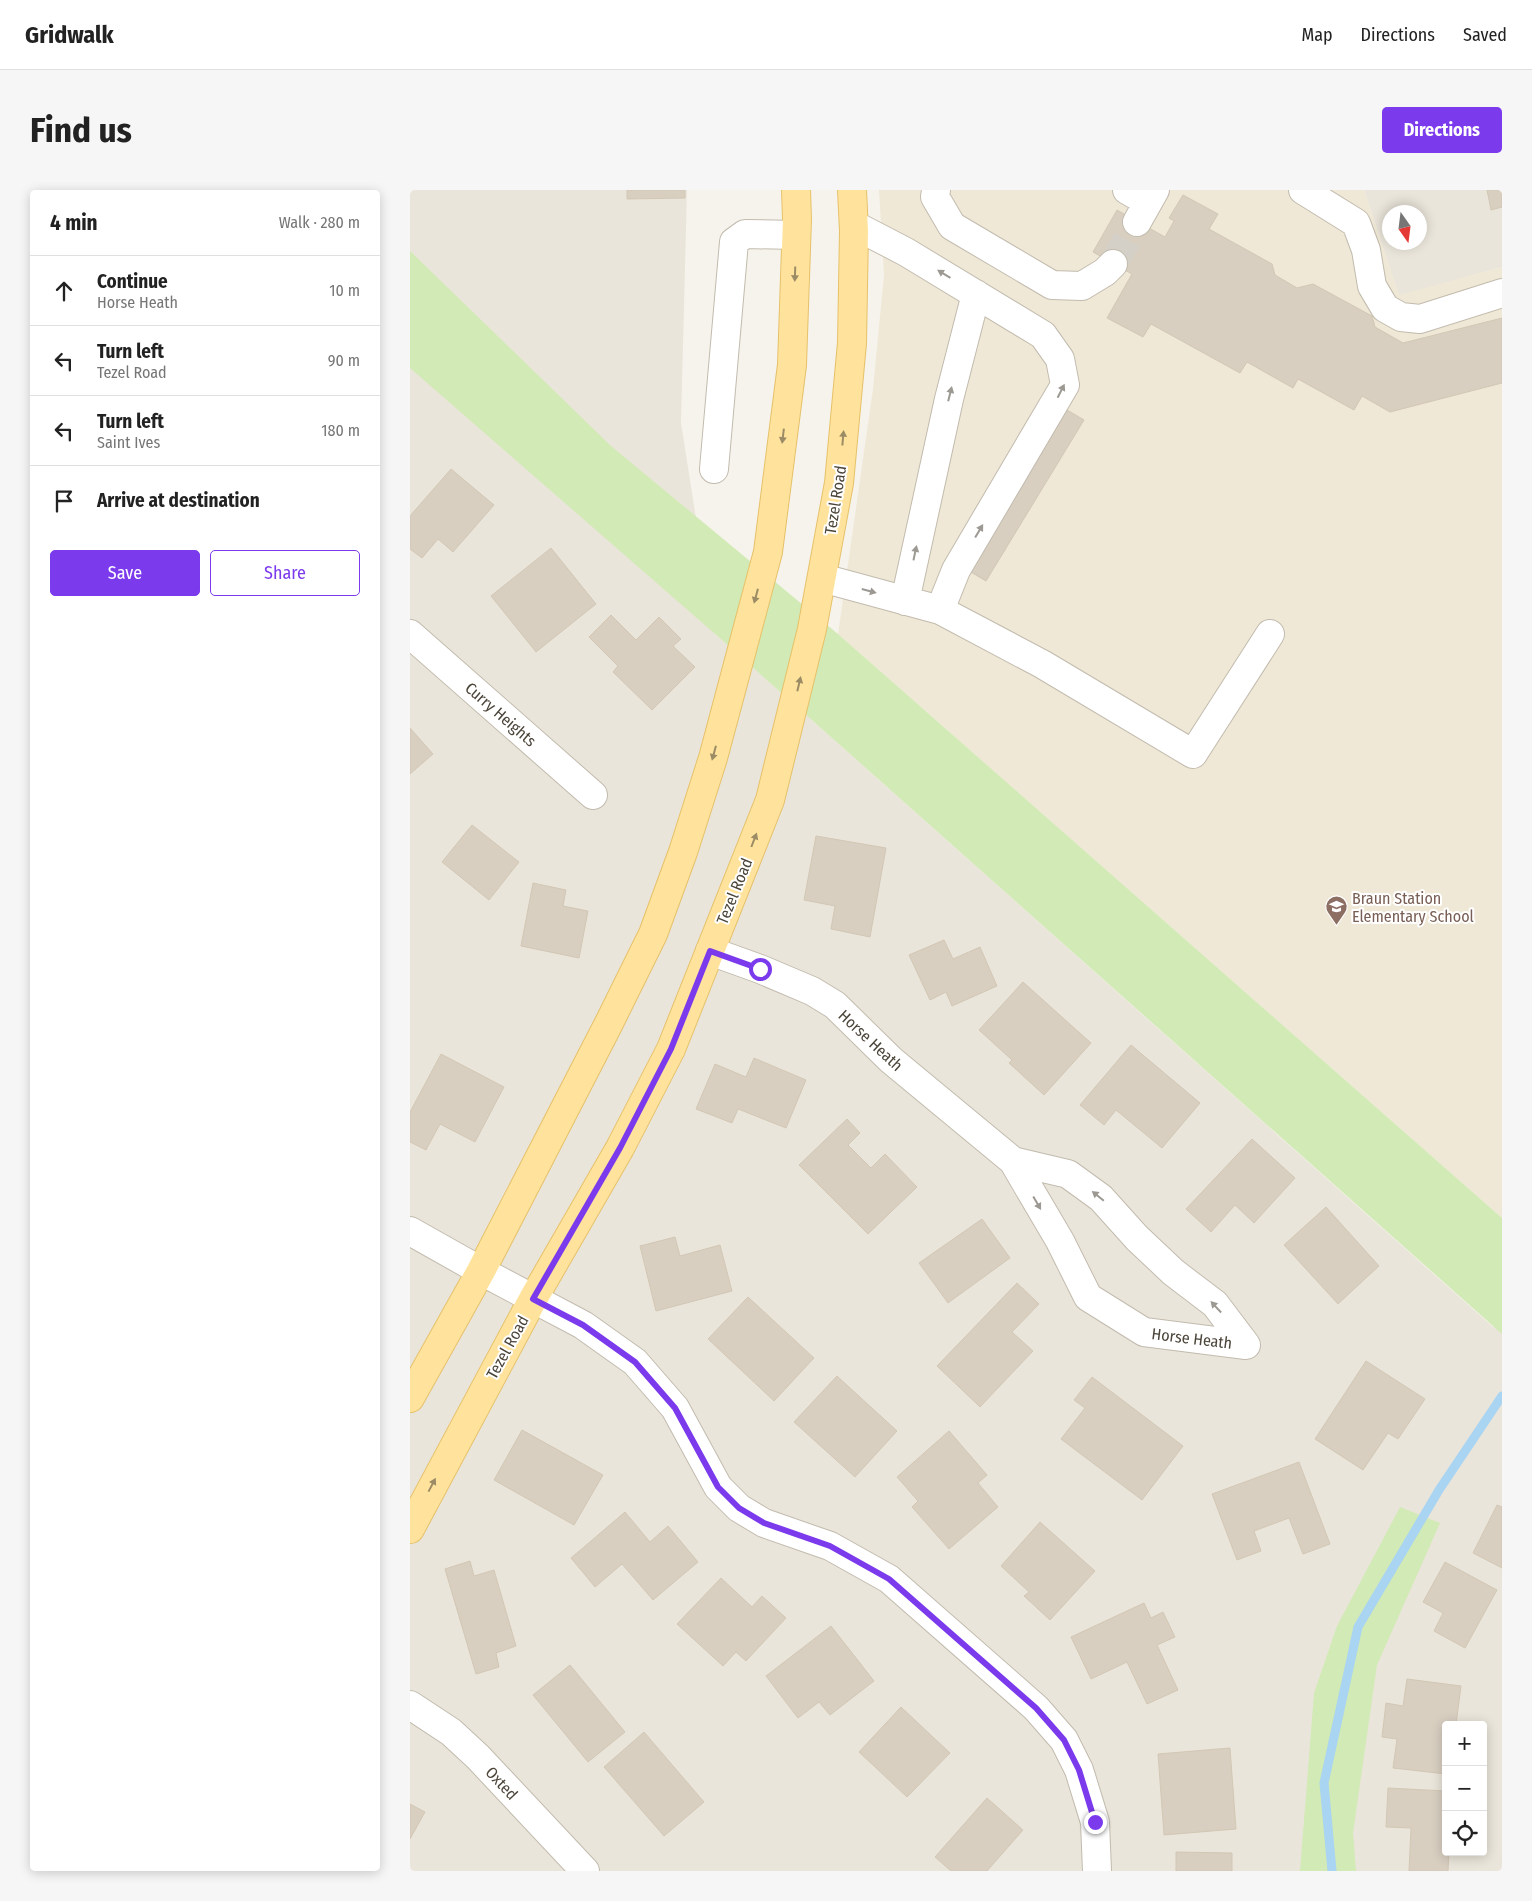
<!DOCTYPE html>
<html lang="en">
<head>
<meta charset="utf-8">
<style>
  body { margin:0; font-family:"Fira Sans Condensed",sans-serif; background:#f6f6f6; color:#222 }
  .controls { position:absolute; right:15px; bottom:15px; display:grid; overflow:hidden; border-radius:5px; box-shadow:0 2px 12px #0003 }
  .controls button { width:45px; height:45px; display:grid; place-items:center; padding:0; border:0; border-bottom:1px solid #e0e0e0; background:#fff; color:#222; font:25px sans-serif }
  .compass { position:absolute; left:972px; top:15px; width:45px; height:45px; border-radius:50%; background:#fff; box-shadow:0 2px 12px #0003; rotate:166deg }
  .stop { position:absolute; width:15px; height:15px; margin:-11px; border:4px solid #7c3aed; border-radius:50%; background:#fff }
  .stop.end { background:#7c3aed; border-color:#fff; box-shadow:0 1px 5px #0008 }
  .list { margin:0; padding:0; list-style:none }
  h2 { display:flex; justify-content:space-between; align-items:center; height:65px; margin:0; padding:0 20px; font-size:21px }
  h2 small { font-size:16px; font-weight:400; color:#767676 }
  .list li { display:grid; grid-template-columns:32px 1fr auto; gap:15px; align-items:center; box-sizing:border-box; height:70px; padding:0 20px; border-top:1px solid #e0e0e0 }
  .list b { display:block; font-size:19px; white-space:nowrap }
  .list p { margin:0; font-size:16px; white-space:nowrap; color:#767676 }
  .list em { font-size:16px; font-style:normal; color:#767676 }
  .actions { display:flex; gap:10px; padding:15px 20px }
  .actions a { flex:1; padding:11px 0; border:1px solid #7c3aed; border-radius:5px; text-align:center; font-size:18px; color:#7c3aed }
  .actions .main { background:#7c3aed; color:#fff }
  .icon { flex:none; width:28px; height:28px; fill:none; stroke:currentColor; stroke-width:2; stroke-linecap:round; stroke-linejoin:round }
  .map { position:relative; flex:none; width:1092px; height:1681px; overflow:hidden; border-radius:5px }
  header { display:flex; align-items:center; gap:30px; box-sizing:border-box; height:70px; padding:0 25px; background:#fff; border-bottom:1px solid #e0e0e0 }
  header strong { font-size:24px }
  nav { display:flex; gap:28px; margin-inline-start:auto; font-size:18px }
  .intro { display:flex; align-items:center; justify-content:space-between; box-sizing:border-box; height:120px; padding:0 30px }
  h1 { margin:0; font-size:35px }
  .button { padding:12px 22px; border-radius:5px; background:#7c3aed; color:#fff; font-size:18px; font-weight:700 }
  main { display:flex; gap:30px; padding:0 30px }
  aside { flex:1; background:#fff; border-radius:5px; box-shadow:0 2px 12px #0003 }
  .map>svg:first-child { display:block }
  .residential { fill:#eae5da; fill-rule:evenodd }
  .education { fill:#efe8d6 }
  .green { fill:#d2eab5 }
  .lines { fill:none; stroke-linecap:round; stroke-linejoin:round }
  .stream { stroke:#a9d4f2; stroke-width:9 }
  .building { fill:#d8cfc1; stroke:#d3c7b4 }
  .minor-tunnel { stroke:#d4d0c8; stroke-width:28; stroke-dasharray:28 14; stroke-linecap:butt }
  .minor-casing { stroke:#c2bbae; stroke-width:30 }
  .major-casing { stroke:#e6c16a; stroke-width:30 }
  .minor { stroke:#fff; stroke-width:28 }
  .major { stroke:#ffe39c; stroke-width:28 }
  .oneway { fill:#9c8c66 }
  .oneway2 { fill:#9c9892 }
  .route { stroke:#7c3aed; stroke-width:6 }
  .labels { text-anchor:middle; stroke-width:4; stroke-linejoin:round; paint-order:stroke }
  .street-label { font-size:16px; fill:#4b4439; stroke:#fff }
  .education-label { font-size:16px; fill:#785e54; stroke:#fff; text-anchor:start }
</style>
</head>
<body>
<header>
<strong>Gridwalk</strong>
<nav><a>Map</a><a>Directions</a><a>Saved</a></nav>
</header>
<div class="intro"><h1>Find us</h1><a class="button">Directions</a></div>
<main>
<aside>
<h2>4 min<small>Walk · 280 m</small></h2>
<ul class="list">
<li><svg class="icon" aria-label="ahead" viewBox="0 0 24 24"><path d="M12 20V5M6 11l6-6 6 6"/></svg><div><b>Continue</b><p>Horse Heath</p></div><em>10 m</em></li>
<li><svg class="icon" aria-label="left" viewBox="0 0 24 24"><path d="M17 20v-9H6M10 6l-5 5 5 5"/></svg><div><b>Turn left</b><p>Tezel Road</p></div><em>90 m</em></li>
<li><svg class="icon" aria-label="left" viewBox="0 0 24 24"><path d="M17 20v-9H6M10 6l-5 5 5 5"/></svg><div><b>Turn left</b><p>Saint Ives</p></div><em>180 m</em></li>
<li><svg class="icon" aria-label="arrive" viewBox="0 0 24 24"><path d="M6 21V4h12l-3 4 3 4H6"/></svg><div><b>Arrive at destination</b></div></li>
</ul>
<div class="actions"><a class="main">Save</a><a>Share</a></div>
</aside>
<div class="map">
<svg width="1092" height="1681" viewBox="0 0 1092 1681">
  <rect width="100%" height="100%" fill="#f6f3ec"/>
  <path class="residential" d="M0 0H277L271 233 304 443 1083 1137 1092 1132V1681H0ZM1036 1535H1073V1662H1036Z
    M954 0H1092V77L989 106ZM979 22H1009V52H979Z"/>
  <path class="education" d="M469 0H954L989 105 1092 77V1028L428 444 463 199 474 85Z"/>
  <path class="green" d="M0 61 201 256 428 444 1092 1028V1144L304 443 0 178Z
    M990 1317 1030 1333 967 1475 943 1643 946 1681H890L904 1503 927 1436Z"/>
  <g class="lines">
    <path class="stream" d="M922 1681 914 1593 948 1437 1029 1300 1092 1206"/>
  </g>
  <path class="building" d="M217 0H275V8L217 9Z
    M1077 0H1092V17L1081 20Z
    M773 5 808 24 799 39 862 74 865 85 887 98 903 94 962 126 965 137 993 153 1092 128V193L980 222 952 206 944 220 888 189 883 198 837 172 830 183 741 134 733 147 697 128 722 84 683 62 707 20 755 47 764 31 759 28Z
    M652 217 674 230 576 391 554 378Z
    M41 279 84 315 43 362 28 349 12 368 0 359V326Z
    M141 358 186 414 126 462 81 406Z
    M201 425 226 450 249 427 271 449 263 456 285 477 242 520 203 482 208 476 179 447Z
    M0 538 23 564 0 584Z
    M62 635 109 672 79 710 32 672Z
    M406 646 476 658 460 747 421 739 425 716 394 710Z
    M123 693 156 700 153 716 178 721 169 768 111 756Z
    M534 750 543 769 570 757 587 796 542 816 536 802 520 810 499 765Z
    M613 792 681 853 634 905 599 873 602 870 569 840Z
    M721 855 790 913 752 958 706 920 694 935 670 915Z
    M31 864 94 897 65 952 30 934 16 960 0 952V922Z
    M344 868 396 890 376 938 328 919 322 933 286 919 305 874 336 887Z
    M437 929 450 943 438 955 461 978 475 964 507 997 458 1044 389 975Z
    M842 949 885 988 844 1033 825 1015 801 1042 776 1019Z
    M916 1017 969 1076 928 1114 874 1055Z
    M572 1029 600 1068 538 1113 509 1073Z
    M265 1047 270 1066 310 1055 322 1101 246 1121 230 1056Z
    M607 1093 629 1114 602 1142 623 1161 570 1217 527 1176Z
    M338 1107 404 1168 364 1211 298 1149Z
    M956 1171 1015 1209 988 1249 978 1243 953 1280 905 1249Z
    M427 1186 487 1241 445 1287 384 1232Z
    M682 1187 773 1256 732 1310 651 1249 675 1218 664 1210Z
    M112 1240 193 1285 164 1335 84 1290Z
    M539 1241 577 1285 568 1293 588 1317 539 1359 502 1317 508 1311 487 1287Z
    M889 1272 920 1354 893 1364 879 1328 844 1341 851 1361 827 1370 802 1304Z
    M1087 1315 1092 1317V1378L1063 1363Z
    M215 1322 240 1352 258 1336 288 1372 243 1410 212 1374 185 1397 161 1368Z
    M630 1332 685 1381 640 1430 614 1406 619 1402 591 1376Z
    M60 1371 64 1386 84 1380 106 1456 86 1463 89 1477 66 1484 35 1379Z
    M1035 1372 1087 1400 1055 1458 1024 1441 1033 1423 1013 1412Z
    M311 1388 342 1417 352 1406 376 1428 336 1471 326 1462 313 1476 267 1434Z
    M734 1413 741 1428 753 1422 765 1447 747 1455 768 1500 737 1514 717 1472 681 1489 661 1447Z
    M421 1436 464 1491 420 1525 409 1512 388 1528 356 1486Z
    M160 1475 215 1542 178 1572 123 1505Z
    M997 1489 1051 1496 1046 1535H1036V1584L983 1578 987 1549 972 1547 976 1513 993 1516Z
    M491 1517 540 1563 497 1607 449 1562Z
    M234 1542 294 1612 254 1646 194 1577Z
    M820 1558 826 1639 754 1645 748 1564Z
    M978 1598 1036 1601V1662H1039L1038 1681H999L1001 1638 976 1637Z
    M577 1608 613 1640 577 1681H541L525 1667Z
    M0 1614 15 1622 0 1649Z
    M766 1662 822 1663V1681H766Z"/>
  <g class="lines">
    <path class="minor-tunnel" d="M703 74 727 32"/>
    <defs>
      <path id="minor" d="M526 0 525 7 542 36 642 95 672 96 695 82 703 74
        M717 0 738 12
        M893 0 946 33 956 60 962 96 975 118 991 127 1010 129 1092 103
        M727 32 745 0
        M304 279 324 52 335 44 386 45
        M412 388 530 420 546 380 655 195 650 169 633 145 496 62 444 35
        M495 411 539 209 566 104
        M530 420 632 474 783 564 860 444
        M0 444 183 605
        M300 761 350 779 402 801 425 815 481 870 603 971 650 1051 678 1107 734 1142 836 1155
        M603 971 658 984 691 1008 727 1048 763 1082 805 1114 836 1155
        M0 1041 71 1081 173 1135 225 1172 265 1218 308 1297 329 1318 354 1333 420 1356 479 1389 626 1518 654 1550 669 1580 685 1632 687 1681
        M0 1515 41 1542 68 1567 175 1681"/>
      <path id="major" d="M0 1208 71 1081 198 835 243 744 273 662 303 568 358 362 382 175 387 29 386 0
        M0 1339 123 1109 210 958 261 859 360 610 402 439 429 293 442 153 444 41 442 0"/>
    </defs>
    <use href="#minor" class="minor-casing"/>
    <use href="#major" class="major-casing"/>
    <use href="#minor" class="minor"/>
    <use href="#major" class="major"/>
  </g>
  <defs><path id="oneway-solid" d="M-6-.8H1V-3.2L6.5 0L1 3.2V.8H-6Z" transform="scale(1.25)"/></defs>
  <g class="oneway">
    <use href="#oneway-solid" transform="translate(385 84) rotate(92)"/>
    <use href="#oneway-solid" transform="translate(373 246) rotate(97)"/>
    <use href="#oneway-solid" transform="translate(433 248) rotate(-85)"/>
    <use href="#oneway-solid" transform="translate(346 406) rotate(105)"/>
    <use href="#oneway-solid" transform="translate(389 494) rotate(-77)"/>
    <use href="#oneway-solid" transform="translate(304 563) rotate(105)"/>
    <use href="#oneway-solid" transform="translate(344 650) rotate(-69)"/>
    <use href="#oneway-solid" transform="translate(22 1295) rotate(-62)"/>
  </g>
  <g class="oneway2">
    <use href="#oneway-solid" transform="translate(534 84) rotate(-149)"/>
    <use href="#oneway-solid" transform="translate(651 201) rotate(-63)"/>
    <use href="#oneway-solid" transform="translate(540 204) rotate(-76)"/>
    <use href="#oneway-solid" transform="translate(569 341) rotate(-59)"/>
    <use href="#oneway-solid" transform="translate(505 363) rotate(-78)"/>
    <use href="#oneway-solid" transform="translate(459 401) rotate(15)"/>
    <use href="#oneway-solid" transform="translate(688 1006) rotate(-141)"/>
    <use href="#oneway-solid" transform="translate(627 1013) rotate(60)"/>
    <use href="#oneway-solid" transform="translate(806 1117) rotate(-133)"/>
  </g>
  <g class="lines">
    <path class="route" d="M350 779 300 761 261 859 210 958 123 1109 173 1135 225 1172 265 1218 308 1297 329 1318 354 1333 420 1356 479 1389 626 1518 654 1550 669 1580 685 1632"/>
  </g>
  <defs>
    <symbol id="school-pin" viewBox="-11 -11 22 30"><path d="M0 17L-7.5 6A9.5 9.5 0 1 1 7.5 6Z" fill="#8d6e63" stroke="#fff"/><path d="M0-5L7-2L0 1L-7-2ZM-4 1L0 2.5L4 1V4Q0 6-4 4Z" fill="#fff"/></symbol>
  </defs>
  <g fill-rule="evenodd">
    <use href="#school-pin" x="914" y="704" width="25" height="34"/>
  </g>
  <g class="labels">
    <g class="street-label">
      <text transform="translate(425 310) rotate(-81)" y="6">Tezel Road</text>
      <text transform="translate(91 524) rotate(41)" y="6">Curry Heights</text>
      <text transform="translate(324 701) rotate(-68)" y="6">Tezel Road</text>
      <text transform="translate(461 850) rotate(43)" y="6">Horse Heath</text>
      <text transform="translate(782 1148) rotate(7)" y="6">Horse Heath</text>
      <text transform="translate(97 1157) rotate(-61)" y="6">Tezel Road</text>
      <text transform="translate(92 1593) rotate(47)" y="6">Oxted</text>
    </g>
    <g class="education-label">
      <text x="942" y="714">Braun Station<tspan x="942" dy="18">Elementary School</tspan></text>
    </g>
  </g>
</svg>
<div class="controls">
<button>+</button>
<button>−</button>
<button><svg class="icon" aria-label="locate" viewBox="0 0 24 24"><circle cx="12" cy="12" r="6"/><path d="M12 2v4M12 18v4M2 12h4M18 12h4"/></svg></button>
</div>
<svg class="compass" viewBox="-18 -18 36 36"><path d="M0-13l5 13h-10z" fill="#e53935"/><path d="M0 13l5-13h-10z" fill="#767676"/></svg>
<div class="stop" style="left:350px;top:779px"></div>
<div class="stop end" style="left:685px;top:1632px"></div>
</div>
</main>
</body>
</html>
